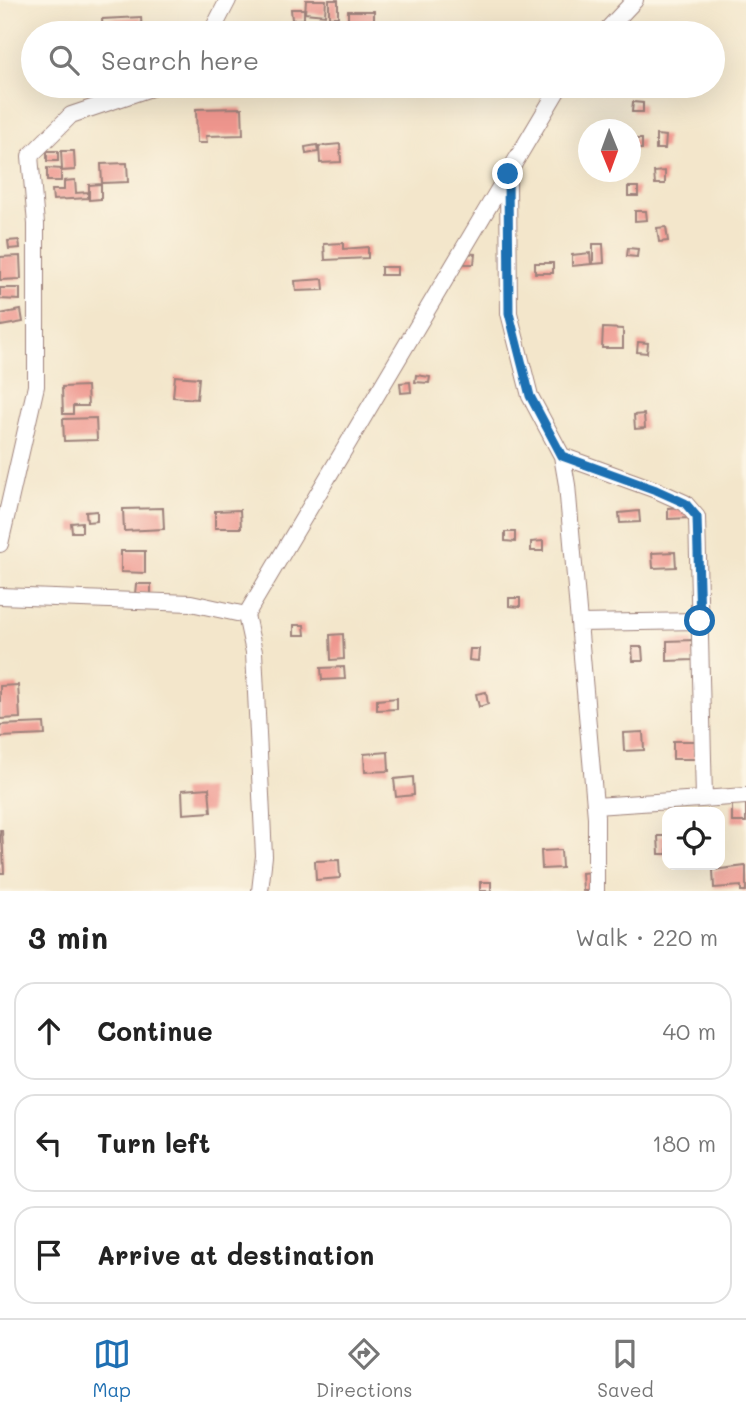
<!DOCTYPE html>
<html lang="en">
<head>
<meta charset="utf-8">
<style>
  body { margin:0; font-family:Mali,sans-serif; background:#f2f2f2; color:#222 }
  .controls { position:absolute; right:21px; bottom:21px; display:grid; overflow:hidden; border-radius:14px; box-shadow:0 7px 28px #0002 }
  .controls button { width:63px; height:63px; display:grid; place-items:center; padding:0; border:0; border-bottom:2px solid #e0e0e0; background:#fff; color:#222; font:35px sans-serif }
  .compass { position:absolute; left:578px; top:119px; width:63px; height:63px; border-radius:50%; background:#fff; box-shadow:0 7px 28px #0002; rotate:179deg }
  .stop { position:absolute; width:21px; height:21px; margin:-16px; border:5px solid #1f6fb2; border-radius:50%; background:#fff }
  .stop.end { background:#1f6fb2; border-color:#fff; box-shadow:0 2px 7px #0008 }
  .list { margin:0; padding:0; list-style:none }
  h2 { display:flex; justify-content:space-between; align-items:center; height:91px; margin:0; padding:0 28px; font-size:30px }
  h2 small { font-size:23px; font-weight:400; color:#767676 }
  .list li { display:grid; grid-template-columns:46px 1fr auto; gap:21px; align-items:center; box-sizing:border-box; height:98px; margin:0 14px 14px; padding:0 14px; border:2px solid #e0e0e0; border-radius:21px }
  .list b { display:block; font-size:26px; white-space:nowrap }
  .list em { font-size:23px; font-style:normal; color:#767676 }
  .icon { flex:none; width:38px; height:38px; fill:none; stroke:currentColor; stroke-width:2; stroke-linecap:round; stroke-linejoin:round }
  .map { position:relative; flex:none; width:746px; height:891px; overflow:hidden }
  .search { position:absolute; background:#fff; box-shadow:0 7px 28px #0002; left:21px; right:21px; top:21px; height:77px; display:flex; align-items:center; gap:18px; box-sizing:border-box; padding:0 24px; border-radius:38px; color:#767676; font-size:26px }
  .sheet { height:427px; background:#fff }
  nav { display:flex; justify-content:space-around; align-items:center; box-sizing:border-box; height:98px; border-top:2px solid #e0e0e0; background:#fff; font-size:19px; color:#767676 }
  nav a { display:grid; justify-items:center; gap:4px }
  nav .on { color:#1f6fb2 }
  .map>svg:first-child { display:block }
  .building { fill:#ef968e }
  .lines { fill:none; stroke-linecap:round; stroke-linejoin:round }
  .street-casing { stroke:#9e827b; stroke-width:18 }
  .street { stroke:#fff; stroke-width:16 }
  .route { stroke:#1f6fb2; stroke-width:9 }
</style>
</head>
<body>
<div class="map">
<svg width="746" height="891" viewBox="0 0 746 891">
  <rect width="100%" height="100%" fill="#fcf5e5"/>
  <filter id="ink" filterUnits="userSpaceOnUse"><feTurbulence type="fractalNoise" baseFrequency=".0143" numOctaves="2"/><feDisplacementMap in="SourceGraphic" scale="14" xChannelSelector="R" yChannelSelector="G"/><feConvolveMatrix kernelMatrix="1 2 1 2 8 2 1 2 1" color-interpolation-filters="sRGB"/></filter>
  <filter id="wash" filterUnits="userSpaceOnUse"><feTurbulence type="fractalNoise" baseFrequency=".00686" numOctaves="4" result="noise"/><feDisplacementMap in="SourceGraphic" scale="28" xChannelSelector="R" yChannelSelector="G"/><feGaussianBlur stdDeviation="1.57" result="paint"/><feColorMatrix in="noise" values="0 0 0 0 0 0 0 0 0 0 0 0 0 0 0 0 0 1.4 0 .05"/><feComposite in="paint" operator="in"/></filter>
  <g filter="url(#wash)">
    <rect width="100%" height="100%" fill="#f3e6cb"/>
    <g id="blocks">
      <path class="building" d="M306 0H326L325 15 305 13Z
        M329 0H338V17H329Z
        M291 9H304V19L292 20Z
        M348 11H374V29H348Z
        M141 17 142 33H103L102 19Z
        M633 102 643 103V112H632Z
        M242 108 243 135 206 136 207 143H197L196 109Z
        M656 135 666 136 665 149H656Z
        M631 139H642V149H631Z
        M340 144 341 162 320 163 319 146Z
        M317 145 318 152 306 154 305 147Z
        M47 151H58V161H47Z
        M61 151H74L75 170 61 171V181H47V168L62 169Z
        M127 163 128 182 102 183 101 164Z
        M665 171V184H655L654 172Z
        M75 180 76 193 88 192V198L53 200 52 190H64V181Z
        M101 184V199L89 200V185Z
        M628 187H638V196H628Z
        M635 211H646L647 220 635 221Z
        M666 227 668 241 659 242 657 228Z
        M19 240 20 248 9 249 8 241Z
        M343 243V249L368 247V258L325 260 324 244Z
        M593 244H603L604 263 593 264Z
        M628 248 638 249 637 257 627 256Z
        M464 253 475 254 474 264H463Z
        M590 253 591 264 572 266V255Z
        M20 256 21 279 0 280V257Z
        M535 263H553V273H535Z
        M381 267H397V275H381Z
        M323 279 324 290 296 291 295 281Z
        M0 288H20V300L0 299Z
        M21 310 23 322 1 326 0 314Z
        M603 328 623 329V348H602Z
        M638 342 648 343 647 353 637 352Z
        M416 375 430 377 429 383 415 382Z
        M175 376 199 378 197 399 173 397Z
        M410 382 411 392 401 393 400 383Z
        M87 386 88 406H73V414H63L62 387Z
        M644 414 645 428 635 429 634 415Z
        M96 418 97 440 64 441 63 419Z
        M688 507 689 518 668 519V508Z
        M163 508 164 529 124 531 123 509Z
        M240 510 241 528H215V511Z
        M97 511V521L87 522 86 512Z
        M639 511 640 522 620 523 619 513Z
        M82 522V532H72L71 523Z
        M505 532H515V542L505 541Z
        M543 541V551H531V542Z
        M121 551H145V573L121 572Z
        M675 552 676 567 653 568 652 553Z
        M136 584H151V594H135Z
        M509 598H520V607L509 606Z
        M294 625H304L305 635H294Z
        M343 634 344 659 331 660 330 635Z
        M693 640V660L667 661V641Z
        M632 647H642L643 661H633Z
        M470 649H479L478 661 469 660Z
        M344 667 345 679 322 680 321 668Z
        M18 685 20 718 0 719V686Z
        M486 692 488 704 479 707 476 694Z
        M397 698V709L377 710V700Z
        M44 723 45 735 0 737V725Z
        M643 732 644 750 624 751 623 733Z
        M673 741H695V759H673Z
        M388 752 389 771 365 772 364 754Z
        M413 777 414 795 396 797 394 779Z
        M209 788 211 812 183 814 182 790Z
        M732 804H746V822H732Z
        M0 830H2L4 873H0Z
        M658 836H667V854H659Z
        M561 850 562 868 542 869 541 851Z
        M339 860 340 878 316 880 315 861Z
        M746 866V891H741V886L714 888 713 870Z
        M591 872 592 891H583L582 873Z
        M480 882H491V891H480Z"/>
    </g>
  </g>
  <g filter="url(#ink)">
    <use href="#blocks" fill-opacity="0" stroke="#9e827b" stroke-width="2"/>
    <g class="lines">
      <defs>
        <path id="street" d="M211 33 228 0
          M604 33 635 0
          M508 176 509 313 530 396 562 456 567 485 596 817V891
          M562 456 656 490 685 503 697 517 704 798
          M0 544 36 386V224L30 156 71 115 157 86
          M0 596 191 603 246 615
          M579 623 700 621
          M595 806 746 796
          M260 891 264 856 254 652 246 615 560 86"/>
      </defs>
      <use href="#street" class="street-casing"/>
      <use href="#street" class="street"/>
    </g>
  </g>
  <g class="lines" filter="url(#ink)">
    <path class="route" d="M508 174 509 313 530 396 562 456 656 490 685 503 697 517 700 621"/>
  </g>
</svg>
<div class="controls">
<button><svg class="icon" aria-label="locate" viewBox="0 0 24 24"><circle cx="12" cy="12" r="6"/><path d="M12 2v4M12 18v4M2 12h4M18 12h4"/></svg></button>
</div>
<svg class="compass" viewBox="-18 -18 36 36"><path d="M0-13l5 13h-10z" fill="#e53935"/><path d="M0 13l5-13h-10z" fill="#767676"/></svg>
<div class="stop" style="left:700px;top:621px"></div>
<div class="stop end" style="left:508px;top:174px"></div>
<div class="search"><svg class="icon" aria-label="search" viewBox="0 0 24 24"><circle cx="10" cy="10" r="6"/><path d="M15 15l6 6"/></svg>Search here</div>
</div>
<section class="sheet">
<h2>3 min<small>Walk · 220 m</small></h2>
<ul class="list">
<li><svg class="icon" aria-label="ahead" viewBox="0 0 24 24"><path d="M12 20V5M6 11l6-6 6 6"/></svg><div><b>Continue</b></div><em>40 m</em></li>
<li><svg class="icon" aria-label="left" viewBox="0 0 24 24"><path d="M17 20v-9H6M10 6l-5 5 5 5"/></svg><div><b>Turn left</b></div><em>180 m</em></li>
<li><svg class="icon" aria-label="arrive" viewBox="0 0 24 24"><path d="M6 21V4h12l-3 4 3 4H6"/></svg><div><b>Arrive at destination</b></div></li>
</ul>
</section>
<nav>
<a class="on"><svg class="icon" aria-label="map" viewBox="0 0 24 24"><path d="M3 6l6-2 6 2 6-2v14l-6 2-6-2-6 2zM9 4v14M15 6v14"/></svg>Map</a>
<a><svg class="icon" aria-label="directions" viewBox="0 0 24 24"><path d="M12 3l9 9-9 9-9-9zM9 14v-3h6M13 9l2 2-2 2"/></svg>Directions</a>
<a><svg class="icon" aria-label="saved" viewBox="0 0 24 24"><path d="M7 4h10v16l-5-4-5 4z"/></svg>Saved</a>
</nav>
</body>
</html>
